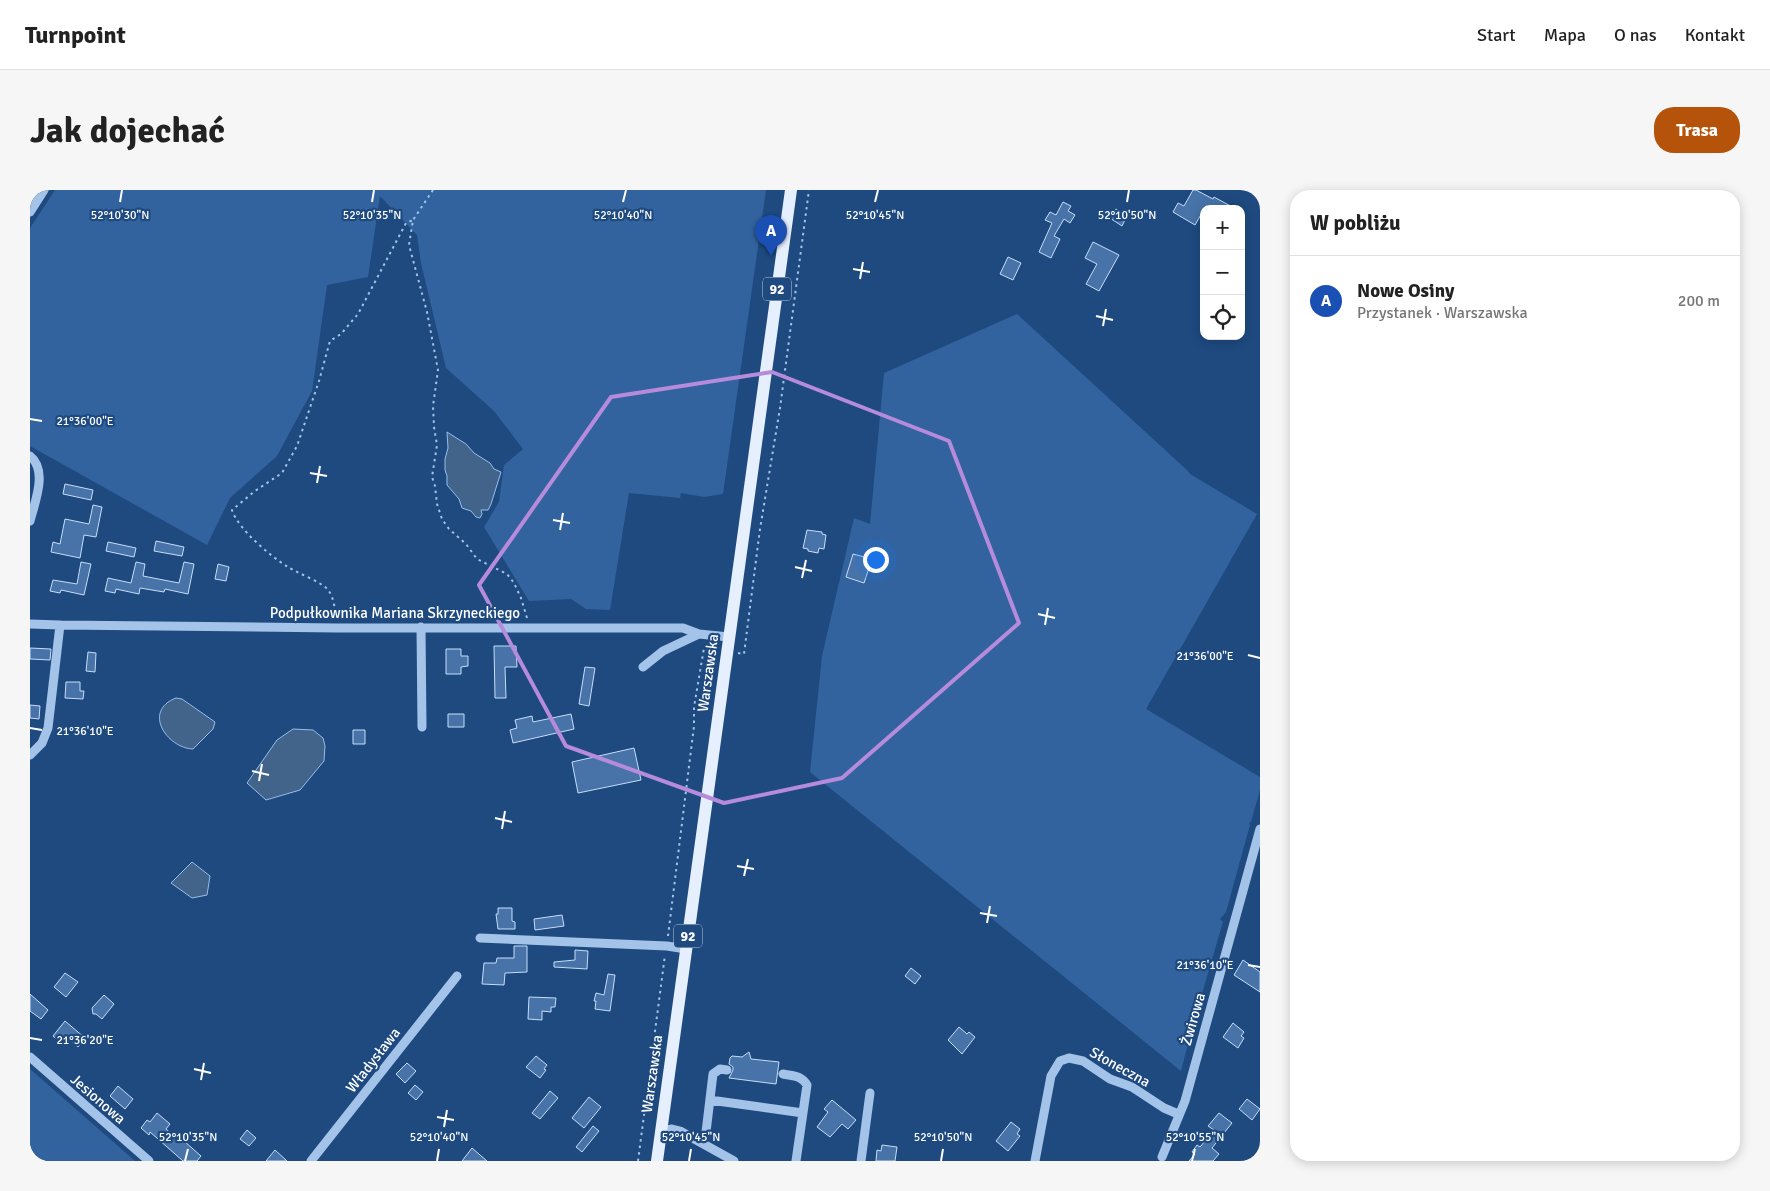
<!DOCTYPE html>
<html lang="pl">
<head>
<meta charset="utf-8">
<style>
  body { margin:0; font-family:Signika,sans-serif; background:#f6f6f6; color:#222 }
  .controls { position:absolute; right:15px; top:15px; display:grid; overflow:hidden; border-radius:10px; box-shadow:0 2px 12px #0003 }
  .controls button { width:45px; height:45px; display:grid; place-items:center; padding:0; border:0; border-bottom:1px solid #e0e0e0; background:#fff; color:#222; font:25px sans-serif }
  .you { position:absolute; left:845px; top:369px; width:18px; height:18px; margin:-12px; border:4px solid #fff; border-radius:50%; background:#1a73e8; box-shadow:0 0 0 8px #1a73e833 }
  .badge { display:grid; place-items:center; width:32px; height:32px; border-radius:50%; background:#b45309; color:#fff; font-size:16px; font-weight:700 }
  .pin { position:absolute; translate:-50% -41px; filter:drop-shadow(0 1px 2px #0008) }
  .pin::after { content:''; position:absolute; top:26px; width:18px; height:15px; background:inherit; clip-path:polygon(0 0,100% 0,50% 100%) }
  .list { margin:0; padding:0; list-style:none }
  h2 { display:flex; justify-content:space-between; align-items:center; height:65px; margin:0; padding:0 20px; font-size:21px }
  h2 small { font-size:16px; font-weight:400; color:#767676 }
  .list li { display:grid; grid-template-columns:32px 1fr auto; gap:15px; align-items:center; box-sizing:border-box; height:90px; padding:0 20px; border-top:1px solid #e0e0e0 }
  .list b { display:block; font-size:19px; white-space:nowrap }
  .list p { margin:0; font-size:16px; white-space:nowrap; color:#767676 }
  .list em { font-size:16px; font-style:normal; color:#767676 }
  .icon { flex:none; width:28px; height:28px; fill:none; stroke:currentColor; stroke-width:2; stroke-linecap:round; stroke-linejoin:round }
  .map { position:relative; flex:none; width:1230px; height:971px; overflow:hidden; border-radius:20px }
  header { display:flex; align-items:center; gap:30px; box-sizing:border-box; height:70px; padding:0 25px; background:#fff; border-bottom:1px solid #e0e0e0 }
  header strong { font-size:24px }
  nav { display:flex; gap:28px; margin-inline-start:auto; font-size:18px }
  .intro { display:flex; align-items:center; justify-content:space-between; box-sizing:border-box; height:120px; padding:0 30px }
  h1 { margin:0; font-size:35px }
  .button { padding:12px 22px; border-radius:20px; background:#b45309; color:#fff; font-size:18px; font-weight:700 }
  main { display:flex; gap:30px; padding:0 30px }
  aside { flex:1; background:#fff; border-radius:20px; box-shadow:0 2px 12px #0003 }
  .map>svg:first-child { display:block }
  .green { fill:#32639e }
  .water { fill:#42638a; stroke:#96beea }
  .building { fill:#4773a9; stroke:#c7ddf6 }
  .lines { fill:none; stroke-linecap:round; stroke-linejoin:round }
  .path { stroke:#a3c3e8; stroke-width:2; stroke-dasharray:2.5 4; stroke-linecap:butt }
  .minor { stroke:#a3c3e8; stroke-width:9 }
  .major { stroke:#e5effe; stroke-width:12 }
  .marked { fill:none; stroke:#b68bdc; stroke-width:4; stroke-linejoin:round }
  .ticks { fill:none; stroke:#fff; stroke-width:2 }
  .labels { text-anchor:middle; stroke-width:4.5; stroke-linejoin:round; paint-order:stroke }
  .shield { fill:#1e4a80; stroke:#bcc9d9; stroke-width:1 }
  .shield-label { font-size:14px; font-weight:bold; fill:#fff }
  .street-label { font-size:15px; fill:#fff; stroke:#1e4a80 }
  .ticks-label { font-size:12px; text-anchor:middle; fill:#fff; stroke:#1e4a80; stroke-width:4.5; stroke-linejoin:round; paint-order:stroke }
</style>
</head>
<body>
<header>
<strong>Turnpoint</strong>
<nav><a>Start</a><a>Mapa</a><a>O nas</a><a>Kontakt</a></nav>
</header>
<div class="intro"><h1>Jak dojechać</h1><a class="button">Trasa</a></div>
<main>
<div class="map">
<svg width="1230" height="971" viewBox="0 0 1230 971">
  <rect width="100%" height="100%" fill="#1e4a80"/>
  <path class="green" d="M25 0H736L693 304 674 307 651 303 650 308 599 303 580 420 556 419 541 409 499 411 454 337 469 312 474 275 493 259 464 221 416 178 391 73 387 45 350 6 338 87 297 95 282 201 247 266 200 308 177 355 0 256V38Z
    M987 124 1158 281 1160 284 1227 324 1116 519 1230 587V600L1221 632 1219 633 1220 635 1196 722 1190 729 1193 732 1164 831 1161 836 1162 839 1151 881 780 582 792 466 824 328 840 334 854 183Z
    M0 879 105 971H0Z"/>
  <path class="water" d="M417 242 436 254 444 263 460 273 464 279 471 282 461 314 458 320H451L452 324 450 328 446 327 441 321 432 318 429 309 417 295V286L415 280V269L418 258Z
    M146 508 152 509 185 532 183 539 163 559C137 558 112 521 146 508Z
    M263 539 283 540 293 548 295 556 294 571 270 600 236 610 217 593 247 550Z
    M162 672 180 686 177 705 162 708 141 693Z"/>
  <path class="building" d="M1163 0H1166L1183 9 1184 7 1206 19H1182L1176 16 1165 35 1143 22 1148 13 1154 16Z
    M1033 12 1041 16 1038 21 1045 25 1040 33 1034 29 1024 46 1030 49 1021 68 1009 62 1022 33 1015 30 1020 22 1026 25Z
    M1086 19 1097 26 1092 36 1080 28Z
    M1063 52 1089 65 1069 101 1056 94 1067 74 1055 68Z
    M978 67 991 73 983 90 970 84Z
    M35 294 63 300 61 310 33 304Z
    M63 315 72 317 66 347 54 345 50 368 21 362 23 352 30 354 35 329 59 334Z
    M777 340 792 342V344L796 345 794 359 789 358 788 363 778 361V359L773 358Z
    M126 351 154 357 152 366 124 361Z
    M78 352 106 358 104 367 76 361Z
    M823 364 842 369 834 393 816 387Z
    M51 372 61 374 54 405 31 400 30 403 20 401 23 390 47 394Z
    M106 372 115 374 113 386 149 393 154 372 164 374 158 404 135 399 134 402 110 398 109 404 86 399 85 403 75 401 78 388 101 393Z
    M188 374 199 377 196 391 185 389Z
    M464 456H486L487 477H475L476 508H465Z
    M0 458 21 459 20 470 0 469Z
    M416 459H431V466H438V476L431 477V484H416Z
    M58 462 66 463 65 482 56 481Z
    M555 477 565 478 559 516 549 514Z
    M36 492H50V501H54L53 509 35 508Z
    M0 515 10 516 9 529 0 528Z
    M418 524H434V537H418Z
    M541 524 544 539 483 553 480 540 487 538 485 530 502 526 503 532Z
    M323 540H335V554H323Z
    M604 558 611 590 548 603 542 572Z
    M468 718H482V731L485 732V739H468L466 724H468Z
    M532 725 534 736 505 740 504 729Z
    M484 756H497V782L475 783 474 795 452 794 454 773H466L467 768H484Z
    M545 760 558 761 557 779 524 777V772L545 770Z
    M1213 770 1230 782V802L1204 785Z
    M881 778 891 786 885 794 875 786Z
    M35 783 48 792 36 807 24 797Z
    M578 784 585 785 580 821 565 819 566 811H564L566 803 574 805Z
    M0 804 18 820 11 829 0 821Z
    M74 805 84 814 72 829 66 824H63L62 818Z
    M499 807 526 808 525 817H521V822L512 821V830L498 829Z
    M35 831 55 848 48 857 41 851 39 852 37 851 33 855 23 846Z
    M1203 833 1214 842 1211 846 1214 848 1208 858 1193 847Z
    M929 837 937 844 939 842 945 847 932 864 918 850Z
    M719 862 721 869 749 872 746 894 699 888 703 880V877L699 874 700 868 702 866 712 867Z
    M506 866 517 875 514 879 516 880 510 888 496 877Z
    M377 873 386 881 375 893 366 884Z
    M385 895 393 902 386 910 378 903Z
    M88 896 103 909 95 919 80 906Z
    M520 901 528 908 510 929 502 923Z
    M559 907 571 917 554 938 542 928Z
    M1217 909 1230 919 1222 930 1209 919Z
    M802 910 826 930 818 939 812 934 800 947 787 937 798 922 794 919Z
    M127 923 140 934 136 939 152 953 154 951 171 966 167 971H153L120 942 119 945 111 938 117 930 120 932Z
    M1189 923 1202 933 1182 958 1189 964 1183 971H1159L1165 964 1162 962 1167 955 1170 957 1184 940 1178 936Z
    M981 932 990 939 987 944 990 946 978 961 966 951Z
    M563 936 569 941 552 962 546 957Z
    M217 940 226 948 219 956 210 949Z
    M852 955 867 957 865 971H846L847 960 851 961Z
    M442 958 457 971H432Z
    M245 960 257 971H236Z"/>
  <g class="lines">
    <path class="path" d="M403 0 383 30 379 55 397 122 408 180 403 216 404 237 407 255 402 287 405 296 407 314 412 329 419 339 436 354 447 369 477 384 484 393 491 408 497 428
      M306 429C305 420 304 407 298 400 292 392 267 383 258 377 240 366 208 339 202 320L225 301 252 283 267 256 289 191 300 151 311 144 328 124 376 33 383 30
      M708 463 714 464 730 339 750 218 779 0
      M638 746 664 536V517L674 458 687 460
      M608 971 635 765"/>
    <path class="minor" d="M0 22 14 0
      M0 266C18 280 5 312 0 331
      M0 434 30 435 307 438H653L669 444 699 447
      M391 437 392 537
      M613 477 633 461 669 444
      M0 565 12 553 18 538 30 435
      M450 748 637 756 656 759
      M0 867 119 971
      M753 884C763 886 771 885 777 895L766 971
      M680 910 773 923
      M631 941 642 939 650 941 704 971
      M671 952 676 942 683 884 690 879 697 880
      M1132 967 1155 911 1230 639
      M281 971 427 786
      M831 971 840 903
      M1005 971 1021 886 1030 871 1039 868 1053 871 1080 889 1102 897 1134 918 1148 924"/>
    <path class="major" d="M627 971 761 0"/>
  </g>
  <path class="marked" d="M742 182 919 251 989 433 812 588 694 613 536 556 449 395 581 207Z"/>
  <path class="ticks" d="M90 12 92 0M342 12 344 0M593 12 596 0M845 12 848 0M1097 12 1099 0M823 79 840 82M830 89 833 72M1066 126 1083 130M1073 136 1076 119M0 229 12 231M280 283 297 286M287 293 290 276M523 330 540 333M530 340 533 323M765 377 782 381M772 388 776 370M1008 424 1025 428M1015 435 1018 418M1218 465 1230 468M0 538 12 540M222 581 239 585M229 591 232 574M465 628 482 632M472 639 475 621M707 676 724 679M714 686 718 669M950 723 967 726M957 733 960 716M1218 775 1230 777M0 848 12 850M164 879 181 883M171 890 174 873M407 927 424 930M414 937 417 920M155 971 158 959M407 971 409 959M659 971 661 959M911 971 913 959M1162 971 1165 959"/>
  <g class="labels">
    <g class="shield">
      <rect x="733" y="87.5" width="28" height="23" rx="4"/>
      <rect x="644" y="734.5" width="28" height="23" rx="4"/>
    </g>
    <g class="shield-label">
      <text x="747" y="104">92</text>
      <text x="658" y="751">92</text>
    </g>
    <g class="street-label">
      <text x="365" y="428">Podpułkownika Mariana Skrzyneckiego</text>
      <text transform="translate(678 483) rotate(-82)" y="5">Warszawska</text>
      <text transform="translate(1163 829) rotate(-74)" y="5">Żwirowa</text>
      <text transform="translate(343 870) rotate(-52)" y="5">Władysława</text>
      <text transform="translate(1090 877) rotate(29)" y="5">Słoneczna</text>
      <text transform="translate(622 884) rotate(-82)" y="5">Warszawska</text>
      <text transform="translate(68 909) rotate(41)" y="5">Jesionowa</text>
    </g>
  </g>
  <g class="ticks-label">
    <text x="90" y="29">52°10'30"N</text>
    <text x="342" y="29">52°10'35"N</text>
    <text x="593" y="29">52°10'40"N</text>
    <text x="845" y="29">52°10'45"N</text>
    <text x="1097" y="29">52°10'50"N</text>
    <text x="55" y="235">21°36'00"E</text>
    <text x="1175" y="470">21°36'00"E</text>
    <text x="55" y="545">21°36'10"E</text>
    <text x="1175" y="779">21°36'10"E</text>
    <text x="55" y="854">21°36'20"E</text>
    <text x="158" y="951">52°10'35"N</text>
    <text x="409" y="951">52°10'40"N</text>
    <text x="661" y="951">52°10'45"N</text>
    <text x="913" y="951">52°10'50"N</text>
    <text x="1165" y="951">52°10'55"N</text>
  </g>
</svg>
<div class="controls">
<button>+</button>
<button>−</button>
<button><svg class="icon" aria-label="locate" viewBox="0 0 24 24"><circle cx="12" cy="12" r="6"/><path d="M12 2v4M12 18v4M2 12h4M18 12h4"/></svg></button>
</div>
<div class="you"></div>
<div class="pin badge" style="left:741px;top:66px;background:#1a4fb4">A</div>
</div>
<aside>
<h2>W pobliżu<small></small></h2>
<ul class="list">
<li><span class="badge" style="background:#1a4fb4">A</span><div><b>Nowe Osiny</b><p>Przystanek · Warszawska</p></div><em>200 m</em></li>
</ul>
</aside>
</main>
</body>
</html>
